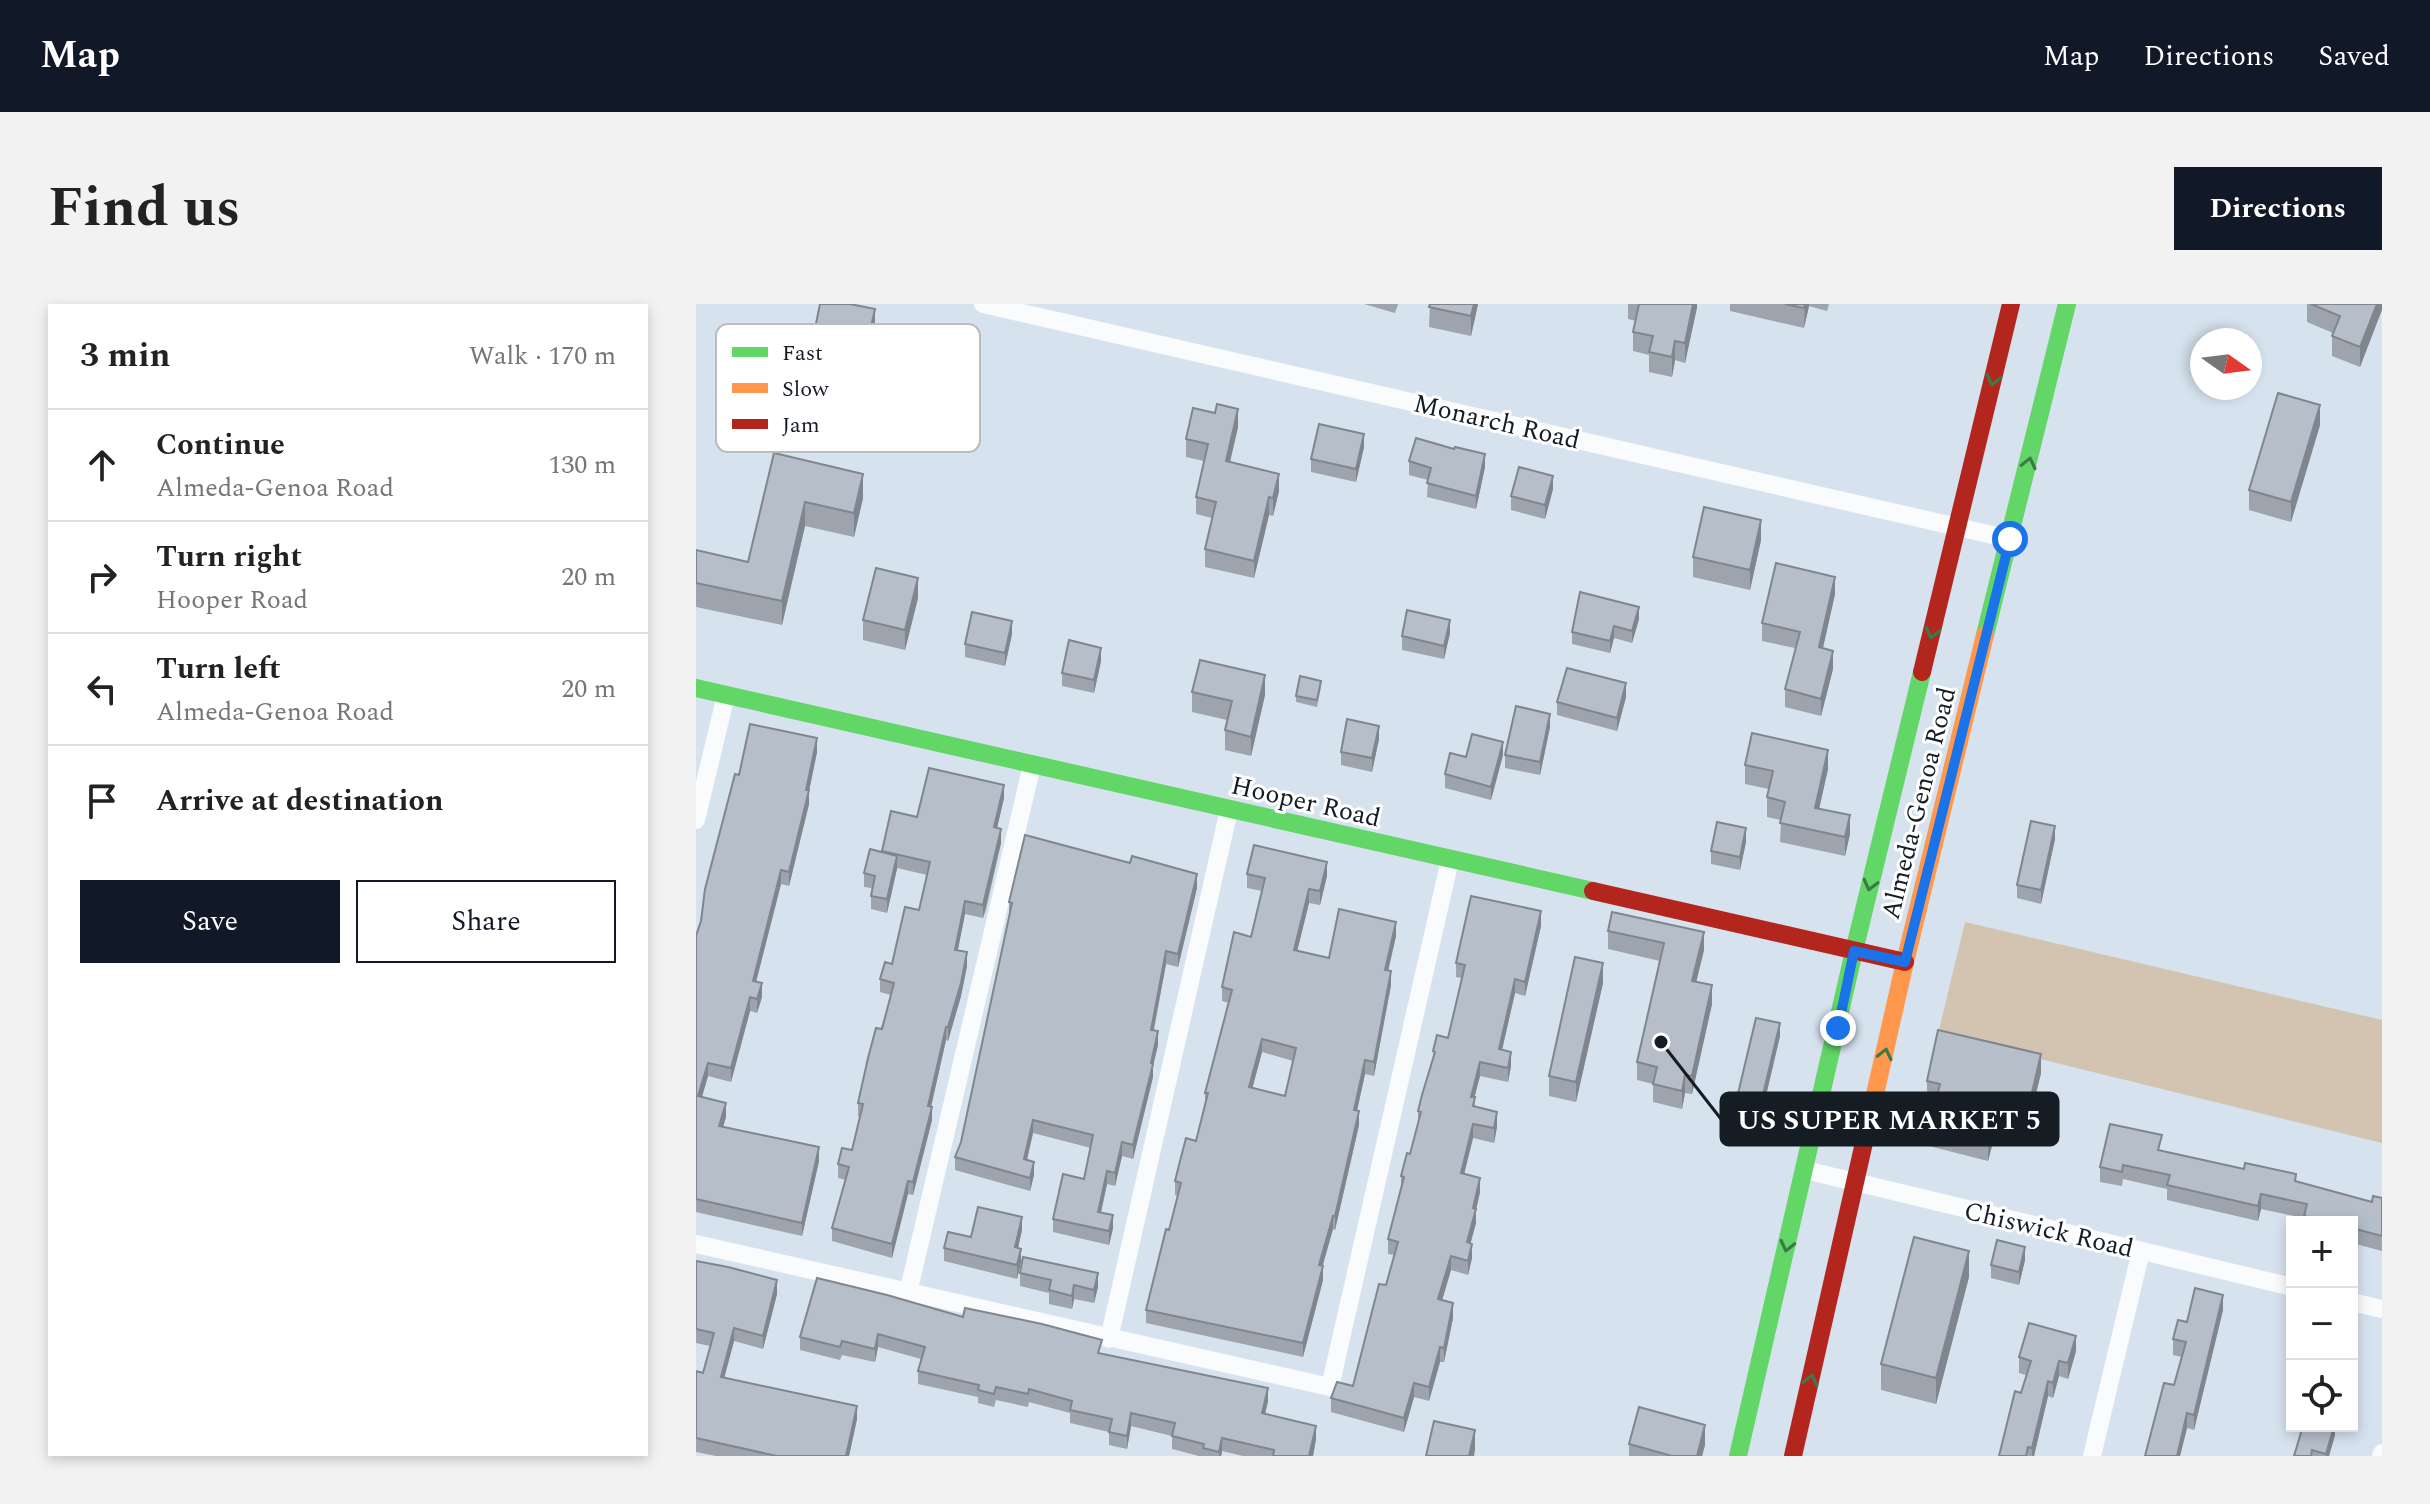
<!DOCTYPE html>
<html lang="en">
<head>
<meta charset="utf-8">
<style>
  body { margin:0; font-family:Spectral,serif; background:#f2f2f2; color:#222 }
  .controls { position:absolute; right:24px; bottom:24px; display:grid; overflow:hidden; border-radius:0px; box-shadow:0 4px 12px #0003 }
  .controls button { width:72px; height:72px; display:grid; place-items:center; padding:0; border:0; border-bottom:2px solid #e0e0e0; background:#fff; color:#222; font:40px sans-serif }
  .compass { position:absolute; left:1494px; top:24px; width:72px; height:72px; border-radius:50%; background:#fff; box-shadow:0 4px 12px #0003; rotate:104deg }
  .stop { position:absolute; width:24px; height:24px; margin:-18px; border:6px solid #1a73e8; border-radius:50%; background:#fff }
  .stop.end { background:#1a73e8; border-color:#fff; box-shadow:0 2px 8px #0008 }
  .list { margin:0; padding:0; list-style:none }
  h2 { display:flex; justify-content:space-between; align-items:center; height:104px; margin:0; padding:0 32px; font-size:34px }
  h2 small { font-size:26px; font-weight:400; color:#767676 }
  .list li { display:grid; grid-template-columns:52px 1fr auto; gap:24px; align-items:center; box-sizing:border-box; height:112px; padding:0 32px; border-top:2px solid #e0e0e0 }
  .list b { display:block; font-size:30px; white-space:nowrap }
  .list p { margin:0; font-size:26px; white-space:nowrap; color:#767676 }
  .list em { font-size:26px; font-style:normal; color:#767676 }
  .actions { display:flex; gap:16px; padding:24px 32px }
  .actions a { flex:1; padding:18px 0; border:2px solid #111827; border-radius:0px; text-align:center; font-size:28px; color:#111827 }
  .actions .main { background:#111827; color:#fff }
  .icon { flex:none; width:44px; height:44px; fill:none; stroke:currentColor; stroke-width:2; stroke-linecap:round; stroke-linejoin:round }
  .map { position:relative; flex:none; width:1686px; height:1152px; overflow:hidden; border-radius:0px }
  header { display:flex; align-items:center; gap:48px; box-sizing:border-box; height:112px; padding:0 40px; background:#111827; color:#fff }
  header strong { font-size:38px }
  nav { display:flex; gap:44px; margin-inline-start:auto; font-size:28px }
  .intro { display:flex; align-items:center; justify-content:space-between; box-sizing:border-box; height:192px; padding:0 48px }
  h1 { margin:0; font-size:56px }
  .button { padding:20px 36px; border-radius:0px; background:#111827; color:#fff; font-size:28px; font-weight:700 }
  main { display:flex; gap:48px; padding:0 48px }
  aside { flex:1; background:#fff; border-radius:0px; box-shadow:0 4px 12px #0003 }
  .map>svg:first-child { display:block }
  .green { fill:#d2c4b0 }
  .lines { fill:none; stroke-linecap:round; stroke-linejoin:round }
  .street { stroke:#f9fbfc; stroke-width:18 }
  .fast { stroke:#63d668; stroke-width:18 }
  .slow { stroke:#ff974d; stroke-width:18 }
  .jam { stroke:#b3261e; stroke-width:18 }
  .wall { fill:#9da4ad; fill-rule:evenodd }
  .shaded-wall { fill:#7f868d }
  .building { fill:#b6bfc9; stroke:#7f868d; stroke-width:2; fill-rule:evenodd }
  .oneway { stroke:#3c7946 }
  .route { stroke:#1a73e8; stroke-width:10 }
  .labels { text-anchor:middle; stroke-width:6; stroke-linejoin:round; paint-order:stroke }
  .street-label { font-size:26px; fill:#151c24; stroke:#fff }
  .key { fill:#fff; stroke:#b9bbbd; stroke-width:2 }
  .key-label { font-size:22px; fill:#151c24 }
  .leader { fill:none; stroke:#151c24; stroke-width:3 }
  .callout-dot { fill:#151c24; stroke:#fff; stroke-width:3 }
  .callout { fill:#151c24; stroke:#151c24; stroke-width:3 }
  .callout-label { font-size:28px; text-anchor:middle; font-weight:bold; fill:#fff }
</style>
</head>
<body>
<header>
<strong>Map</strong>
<nav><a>Map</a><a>Directions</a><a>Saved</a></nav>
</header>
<div class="intro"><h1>Find us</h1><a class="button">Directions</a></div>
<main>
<aside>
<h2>3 min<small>Walk · 170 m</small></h2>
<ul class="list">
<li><svg class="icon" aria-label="ahead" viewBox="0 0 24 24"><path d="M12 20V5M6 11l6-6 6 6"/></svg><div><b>Continue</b><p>Almeda-Genoa Road</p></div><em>130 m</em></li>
<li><svg class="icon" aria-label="right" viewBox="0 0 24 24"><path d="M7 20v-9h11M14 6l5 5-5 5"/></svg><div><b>Turn right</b><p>Hooper Road</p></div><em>20 m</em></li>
<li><svg class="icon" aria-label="left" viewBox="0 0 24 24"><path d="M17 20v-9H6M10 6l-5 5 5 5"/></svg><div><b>Turn left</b><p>Almeda-Genoa Road</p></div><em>20 m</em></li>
<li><svg class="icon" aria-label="arrive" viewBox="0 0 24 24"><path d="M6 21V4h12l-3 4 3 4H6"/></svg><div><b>Arrive at destination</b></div></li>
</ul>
<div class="actions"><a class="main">Save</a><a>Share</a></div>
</aside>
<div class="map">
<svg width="1686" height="1152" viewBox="0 0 1686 1152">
  <rect width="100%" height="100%" fill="#d6e2ee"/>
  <path class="green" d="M1269 618 1686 716V839L1242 730Z"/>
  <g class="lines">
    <path class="street" d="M287 0 1314 235
      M0 516 30 391
      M1109 866 1596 983
      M0 940 634 1083 754 556
      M212 989 336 461
      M1656 998 1686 1005
      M413 1035 533 506
      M1396 1152 1445 947
      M1685 1152 1686 1149"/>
    <path class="fast" d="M1289 331 1371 0
      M0 384 897 587
      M1042 1152 1158 647 1226 368"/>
    <path class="slow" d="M1172 821 1209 658 1289 331"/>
    <path class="jam" d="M1226 368 1315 0
      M897 587 1209 658
      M1097 1152 1172 821"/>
  </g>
  <path class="wall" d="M668 0H702L699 9Z
    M734 0H782L775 32 733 23Z
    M932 0H1001L989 59 979 56 976 73 953 68V51L937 47V28L940 17 932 15Z
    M1034 0H1133L1131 7 1113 2 1108 24 1034 7Z
    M1611 0H1686L1664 63 1636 52V32L1637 29 1611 18Z
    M179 25 169 69 116 59V39Z
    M188 82 183 104 162 99V92Z
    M1624 121 1595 218 1553 206V186Z
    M542 123 534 158 583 187 577 212 573 211 558 274 509 263V245L516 214 500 210V193L508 157 490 153V135Z
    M668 143 660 178 615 168V155Z
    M78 149 167 194 158 233 109 222 86 321 0 303V246L52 258Z
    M713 157 789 163 780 205 731 193 732 176 713 171Z
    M857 185 849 215 815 206V192Z
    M1065 236 1054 286 997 273V253Z
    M1139 290 1127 344 1137 365 1125 412 1089 403V385L1099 344 1066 337V319Z
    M222 294 209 346 167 336V316Z
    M943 315 936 339 918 334 914 349 876 340V328Z
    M754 329 748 355 706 346V332Z
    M316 330 309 362 269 353V340Z
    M405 357 398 389 366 382V369Z
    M625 383 621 403 600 398V392Z
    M496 388 569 391 555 452 529 446V426L531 416 496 408Z
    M930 393 921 427 861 411V398Z
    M854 423 844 471 809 464V451Z
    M683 435 676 468 645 461V448Z
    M121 448 113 487V500L93 582 85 580 60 677 66 693 61 709 54 707 35 778 12 772 6 793 30 813 27 823 123 857 106 932 0 908V632L43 471Z
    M807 451 795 496 749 484V470L770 453Z
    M1049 461 1132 465 1123 505 1154 530 1149 552 1084 538 1085 516 1071 513V493L1073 485 1049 480Z
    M308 494 301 524 305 539 290 606 287 614 269 610 262 646 271 662 265 692 252 737 250 736 235 803 236 816 217 891 212 890 196 954 136 937V924L150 876 142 874V860L156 846 164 813 162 812V799L195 691 184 688V675L196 660 223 606 231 571 201 564 191 609 175 605V592L176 584 168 583V569L186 548Z
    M1359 535 1345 600 1321 594V581Z
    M1050 538 1044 566 1015 560V547Z
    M551 570 631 572 624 601 613 599 601 647 633 654 700 632 692 667 695 681 678 772 669 770 661 807 663 821 639 926 637 925 626 962 627 976 607 1053 450 1019V1006L482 892 479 891V877L500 837 509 802V789L533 699 526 697V683L555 633 566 587 551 584ZM566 748 597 757 589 792 556 784Z
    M501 584 482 663 470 660 458 726 462 741 457 762V773L437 855 426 852 419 882 411 880 405 909 417 924 413 941 357 928V915L388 875 395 844 337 829 331 856 338 871 334 887 259 866V853L265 838 313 612V598Z
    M845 622 829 692 819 689 806 746 815 762 812 778 784 772 778 793 779 803 801 823 798 839 777 834 768 869 784 888 780 906V919L774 939 776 954 772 971 755 966 746 996 757 1014 748 1058H744L733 1097 718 1093 708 1128 635 1108V1094L657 1082 690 981 699 951 692 950V935L705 883V872L714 850 722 818V807L737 755V747L752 734 766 674 760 673V659Z
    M912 627 1008 646 1000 678 1016 700 996 790 989 789 986 805 957 798V780L941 776V758L964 657 912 645Z
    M907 679 880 798 853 792V772Z
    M1084 732 1064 817 1040 811V798Z
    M1345 769 1333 819 1304 812 1292 857 1233 842V823L1240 797 1231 795V777Z
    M1465 847 1600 877 1676 898 1686 894V947L1656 939V918H1608V914L1565 905 1562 917 1471 896V885L1427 875 1426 882 1404 878V863Z
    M326 926 322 944 325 958 321 975 248 957V944L275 933Z
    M1329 956 1323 981 1295 974V961Z
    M0 957 81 990 67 1045 38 1037 28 1074 161 1115 153 1152H20L0 1148V1067L7 1069 14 1042 0 1039Z
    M324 969 402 983 398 999 378 995 376 1005 353 1000V989L324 982Z
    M1273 973 1240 1100 1185 1086V1060Z
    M1527 1006 1498 1126 1491 1124 1484 1152H1449L1478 1081 1486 1053 1477 1051V1035L1491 1018Z
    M267 1013 405 1050 572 1097 569 1110 620 1135 617 1152H547L526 1147 525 1152H503L476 1145V1132L435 1122 431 1145 413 1141V1128L374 1119V1109L333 1098 332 1103 300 1096 298 1103 282 1099V1093L222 1080V1067L225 1055 182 1043 179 1058 146 1051 144 1056 104 1046V1033Z
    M1380 1047 1372 1075 1363 1072 1357 1094 1352 1092 1338 1152H1303L1330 1071 1323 1069V1053Z
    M1639 1122V1131L1633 1152H1598Z
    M933 1140 1009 1141 1006 1152H933Z"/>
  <path class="shaded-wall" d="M778 0H782L775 32V12Z
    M997 0H1001V4L989 59V39Z
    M1109 0H1113V2L1108 24Z
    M1681 0H1686V6L1664 63V43Z
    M179 5V25L169 69V50Z
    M979 37V56L976 73V53Z
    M1624 101V121L1595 218V198Z
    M542 105V123L530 175V157Z
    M668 130V143L660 178V165Z
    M789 150V163L780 205V192Z
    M167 170V194L158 233V209Z
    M583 170V187L577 212V194Z
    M857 172V185L849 215V201Z
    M573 193V211L558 274V257Z
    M109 198V222L86 321V297Z
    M1065 216V236L1054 286V266Z
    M1139 273V290L1123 361V343Z
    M222 274V294L209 346V326Z
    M943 303V315L936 339V327Z
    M754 316V329L748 355V342Z
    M316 317V330L309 362V349Z
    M918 322V334L914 349V337Z
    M405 344V357L398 389V376Z
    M1137 347V365L1125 412V395Z
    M569 371V391L555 452V433Z
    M930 379V393L921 427V414Z
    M854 410V423L844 471V458Z
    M683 422V435L676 468V454Z
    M121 434V448L113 487V500L93 582V568Z
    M807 438V451L795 496V483Z
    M1132 446V465L1119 523V504Z
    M308 481V494L298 537V523Z
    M1154 511V530L1149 552V533Z
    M1359 522V535L1345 600V586Z
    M1050 524V538L1044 566V553Z
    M305 525V539L287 614V601Z
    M201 552V565L191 609V595Z
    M631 558V572L624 601V587Z
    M85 566V580L57 690V677Z
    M501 570V584L482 663V650Z
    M613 585V599L598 660V646Z
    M269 597V610L259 659V646Z
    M845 607V622L829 692V678Z
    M700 618V632L689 680V666Z
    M1008 628V646L996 695V677Z
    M470 647V660L455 739V726Z
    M271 648V662L265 692 252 737V723Z
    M907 659V679L880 798V778Z
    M695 667V681L678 772V758Z
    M819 675V689L803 759V745Z
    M66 679V693L61 709V695Z
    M1016 681V700L996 790V772Z
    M54 693V707L35 778V764Z
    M1084 719V732L1064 817V803Z
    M250 723V736L232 816V802Z
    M462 727V741L457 762V773L437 855V841Z
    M566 735V748L553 797V783Z
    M815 748V762L812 778V764Z
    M1345 750V769L1333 819V801Z
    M669 756V770L658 820V806Z
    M784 758V772L775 807V793Z
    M12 759V772L2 806V792Z
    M989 771V789L986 805V787Z
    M1304 794V812L1292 857V839Z
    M30 799V813L23 836V822Z
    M236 803V816L217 891V878Z
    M663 807V821L639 926V912Z
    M801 808V823L798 839V824Z
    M337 816V829L328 868V855Z
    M777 820V834L765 883V869Z
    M426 838V852L419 882V869Z
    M123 843V857L106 932V919Z
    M338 858V871L334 887V874Z
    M411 867V880L402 921V908Z
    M784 874V888L780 906V919L771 953V938L777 904Z
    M212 877V890L196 954V940Z
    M1565 890V905L1562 917V902Z
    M417 911V924L413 941V927Z
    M637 912V925L623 975V961Z
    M326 913V926L319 957V943Z
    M776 940V954L772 971V957Z
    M1329 943V956L1323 981V968Z
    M325 945V958L321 975V961Z
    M1273 947V973L1240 1100V1074Z
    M755 952V966L742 1010V995Z
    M627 962V976L607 1053V1039Z
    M402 969V983L398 999V986Z
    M81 976V990L67 1045V1032Z
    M378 981V995L376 1005V992Z
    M1527 991V1006L1498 1126V1111Z
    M757 999V1014L748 1058V1044Z
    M38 1024V1037L25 1086V1073Z
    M182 1030V1043L179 1058V1045Z
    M1380 1032V1047L1372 1075V1059Z
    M744 1043V1058L733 1097V1083Z
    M1363 1057V1072L1357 1094V1079Z
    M1352 1077V1092L1338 1152H1336V1144Z
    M718 1079V1093L708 1128V1114Z
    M572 1084V1097L566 1123V1109Z
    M161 1102V1115L153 1152H150Z
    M435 1109V1122L431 1145V1132Z
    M1491 1109V1124L1484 1152H1481Z
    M1009 1121V1141L1006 1152H1001Z
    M620 1122V1135L617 1152H613Z
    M1638 1122H1639V1131L1633 1152H1630Z
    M779 1126V1146L778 1152H773Z
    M526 1134V1147L525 1152H523Z"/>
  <path class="building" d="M124 0H154L179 5 169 50 116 39Z
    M734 0H778L775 12 733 3Z
    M943 0H997L989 39 979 37 976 53 953 48 957 32 937 28Z
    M1089 0H1109L1108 4Z
    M1615 0H1681L1664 43 1636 32 1644 12Z
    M1582 89 1624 101 1595 198 1553 186Z
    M521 100 542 105 530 157 583 170 577 194 573 193 558 257 509 245 520 198 500 193 512 140 490 135 497 104 519 109Z
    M623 120 668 130 660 165 615 155Z
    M720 134 758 145 759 143 789 150 780 192 731 179 735 164 713 157Z
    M78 149 167 170 158 209 109 198 86 297 0 279V246L52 258Z
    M823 163 857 172 849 201 815 192Z
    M1008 203 1065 216 1054 266 997 253Z
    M1080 259 1139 273 1123 343 1137 347 1125 395 1089 385 1104 328 1066 319Z
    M180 264 222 274 209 326 167 316Z
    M884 288 943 303 936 327 918 322 914 337 876 328Z
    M711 306 754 316 748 342 706 332Z
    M276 308 316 317 309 349 269 340Z
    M373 336 405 344 398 376 366 369Z
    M504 356 569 371 555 433 529 426 536 397 496 388Z
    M871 364 930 379 921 414 861 398Z
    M604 372 625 377 621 396 600 392Z
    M820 402 854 410 844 458 809 451Z
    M651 415 683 422 676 454 645 448Z
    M54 420 121 434 110 486H113L93 568 85 566 57 677 66 679 61 695 54 693 35 764 12 759 2 792 30 799 23 822 123 843 106 919 0 895V632L5 617 9 585 39 470 43 471Z
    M1056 429 1132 446 1119 504 1154 511 1149 533 1084 519 1089 498 1071 493 1077 467 1049 461Z
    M776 430 807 438 795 483 749 470 754 449 770 453Z
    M233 464 308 481 298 523 305 525 287 601 269 597 259 646 271 648 265 679 252 723H250L232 802 236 803 217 878 212 877 196 940 136 924 153 863 142 860 146 844 156 846 167 800 162 799 172 754 180 724 186 725 198 679 184 675 189 658 196 660 209 603 223 606 234 558 186 547 195 507 221 513Z
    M1335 517 1359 522 1345 586 1321 581Z
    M1021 518 1050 524 1044 553 1015 547Z
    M329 531 434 559 436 552 501 570 482 650 470 647 455 726 462 727 455 759 457 760 437 841 426 838 419 869 411 867 402 908 417 911 413 927 357 915 367 870 388 875 397 831 337 816 328 855 338 858 334 874 259 853 265 838 316 599 313 598Z
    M558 541 631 558 624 587 613 585 598 646 633 654 643 605 700 618 689 666 695 667 678 758 669 756 658 806 663 807 639 912H637L623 961 627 962 607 1039 450 1006 470 925 473 926 485 879 479 877 483 861 490 834 500 837 512 789H509L536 686 526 683 538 628 555 633 569 574 551 570ZM566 735 600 744 589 792 553 783Z
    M174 545 201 552 191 595 175 592 179 572 168 569Z
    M775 592 845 607 829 678 819 675 803 745 815 748 812 764 784 758 775 793H779L777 802 801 808 798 824 777 820 765 869 784 874 777 904 780 905 771 938 776 940 772 957 755 952 742 995 757 999 748 1044 744 1043 733 1083 718 1079 708 1114 635 1094 641 1078 657 1082 683 980 690 981 702 938 692 935 708 873 705 872 711 849 714 850 725 808 722 807 726 791 739 748 737 747 741 731 752 734 769 661 760 659Z
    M916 608 1008 628 996 677 1016 681 996 772 989 771 986 787 957 780 961 763 941 758 968 639 912 627Z
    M879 653 907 659 880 778 853 772Z
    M1060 714 1084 719 1064 803 1040 798Z
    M1242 726 1345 750 1333 801 1304 794 1292 839 1233 823 1244 780 1231 777Z
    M1414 820 1466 831 1462 846 1548 865 1549 859 1600 870 1599 877 1676 898 1677 892 1686 894V932L1656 924V918H1632L1608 912 1611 900 1565 890 1562 902 1471 881 1474 871 1427 861 1426 868 1404 863Z
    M282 903 326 913 319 943 325 945 321 961 248 944 252 928 275 933Z
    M1218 933 1273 947 1240 1074 1185 1060Z
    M1301 936 1329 943 1323 968 1295 961Z
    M327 953 402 969 398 986 378 981 376 992 353 986 355 976 324 969Z
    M0 957 32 963 81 976 67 1032 38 1024 25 1073 161 1102 150 1152H81L0 1134V1067L7 1069 18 1029 0 1025Z
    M121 974 191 991 267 1013 269 1004 346 1020 406 1036 402 1049 572 1084 566 1109 620 1122 613 1152H577L578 1146 526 1134 523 1148 507 1144 508 1140 476 1132 479 1119 435 1109 431 1132 413 1128 416 1115 374 1106 376 1097 333 1085 332 1090 300 1083 298 1090 282 1086 283 1081 222 1067 229 1043 182 1030 179 1045 146 1037 144 1043 104 1033Z
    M1499 984 1527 991 1498 1111 1491 1109 1481 1152H1449L1468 1079 1478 1081 1490 1038 1477 1035 1482 1016 1491 1018Z
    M1333 1019 1380 1032 1372 1059 1363 1057 1357 1079 1352 1077 1336 1144 1332 1143 1330 1152H1303L1319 1087 1325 1089 1335 1057 1323 1053Z
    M943 1103 1009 1121 1001 1152H976L933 1140Z
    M738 1117 779 1126 773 1152H730Z
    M1607 1122H1638L1630 1150 1616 1146 1615 1152H1598Z"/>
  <defs><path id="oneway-chevron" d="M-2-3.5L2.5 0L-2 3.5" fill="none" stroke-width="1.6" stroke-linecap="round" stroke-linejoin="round" transform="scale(2)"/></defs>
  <g class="oneway">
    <use href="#oneway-chevron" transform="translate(1297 76) rotate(103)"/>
    <use href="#oneway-chevron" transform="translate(1333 159) rotate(-77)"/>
    <use href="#oneway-chevron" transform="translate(1236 329) rotate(104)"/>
    <use href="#oneway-chevron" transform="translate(1174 581) rotate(104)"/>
    <use href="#oneway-chevron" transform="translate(1189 750) rotate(-77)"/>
    <use href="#oneway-chevron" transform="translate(1091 942) rotate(103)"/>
    <use href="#oneway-chevron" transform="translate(1115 1076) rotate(-77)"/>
  </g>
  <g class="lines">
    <path class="route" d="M1142 724 1158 647 1209 658 1314 235"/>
  </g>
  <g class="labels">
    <g class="street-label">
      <text transform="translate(801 117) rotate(13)" y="9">Monarch Road</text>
      <text transform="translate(610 497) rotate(13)" y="9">Hooper Road</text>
      <text transform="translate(1222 499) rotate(-76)" y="9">Almeda-Genoa Road</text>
      <text transform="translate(1353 925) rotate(13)" y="9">Chiswick Road</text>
    </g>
  </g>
  <rect x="20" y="20" width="264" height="128" rx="12" class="key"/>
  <rect x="36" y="43" width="36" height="10" fill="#63d668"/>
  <rect x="36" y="79" width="36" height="10" fill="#ff974d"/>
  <rect x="36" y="115" width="36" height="10" fill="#b3261e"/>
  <g class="key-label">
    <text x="86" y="56">Fast</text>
    <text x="86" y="92">Slow</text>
    <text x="86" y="128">Jam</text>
  </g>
  <path class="leader" d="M965 738L1025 815"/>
  <circle class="callout-dot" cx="965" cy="738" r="8"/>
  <rect class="callout" x="1025" y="789" width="337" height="52" rx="8"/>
  <g class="callout-label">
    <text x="1193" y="825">US SUPER MARKET 5</text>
  </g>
</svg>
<div class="controls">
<button>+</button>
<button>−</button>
<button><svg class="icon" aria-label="locate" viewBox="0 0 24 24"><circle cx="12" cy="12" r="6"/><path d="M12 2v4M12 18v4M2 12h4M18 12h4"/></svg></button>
</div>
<svg class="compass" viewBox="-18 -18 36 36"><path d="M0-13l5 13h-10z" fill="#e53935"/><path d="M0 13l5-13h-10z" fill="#767676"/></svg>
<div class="stop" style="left:1314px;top:235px"></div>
<div class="stop end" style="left:1142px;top:724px"></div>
</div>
</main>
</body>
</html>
